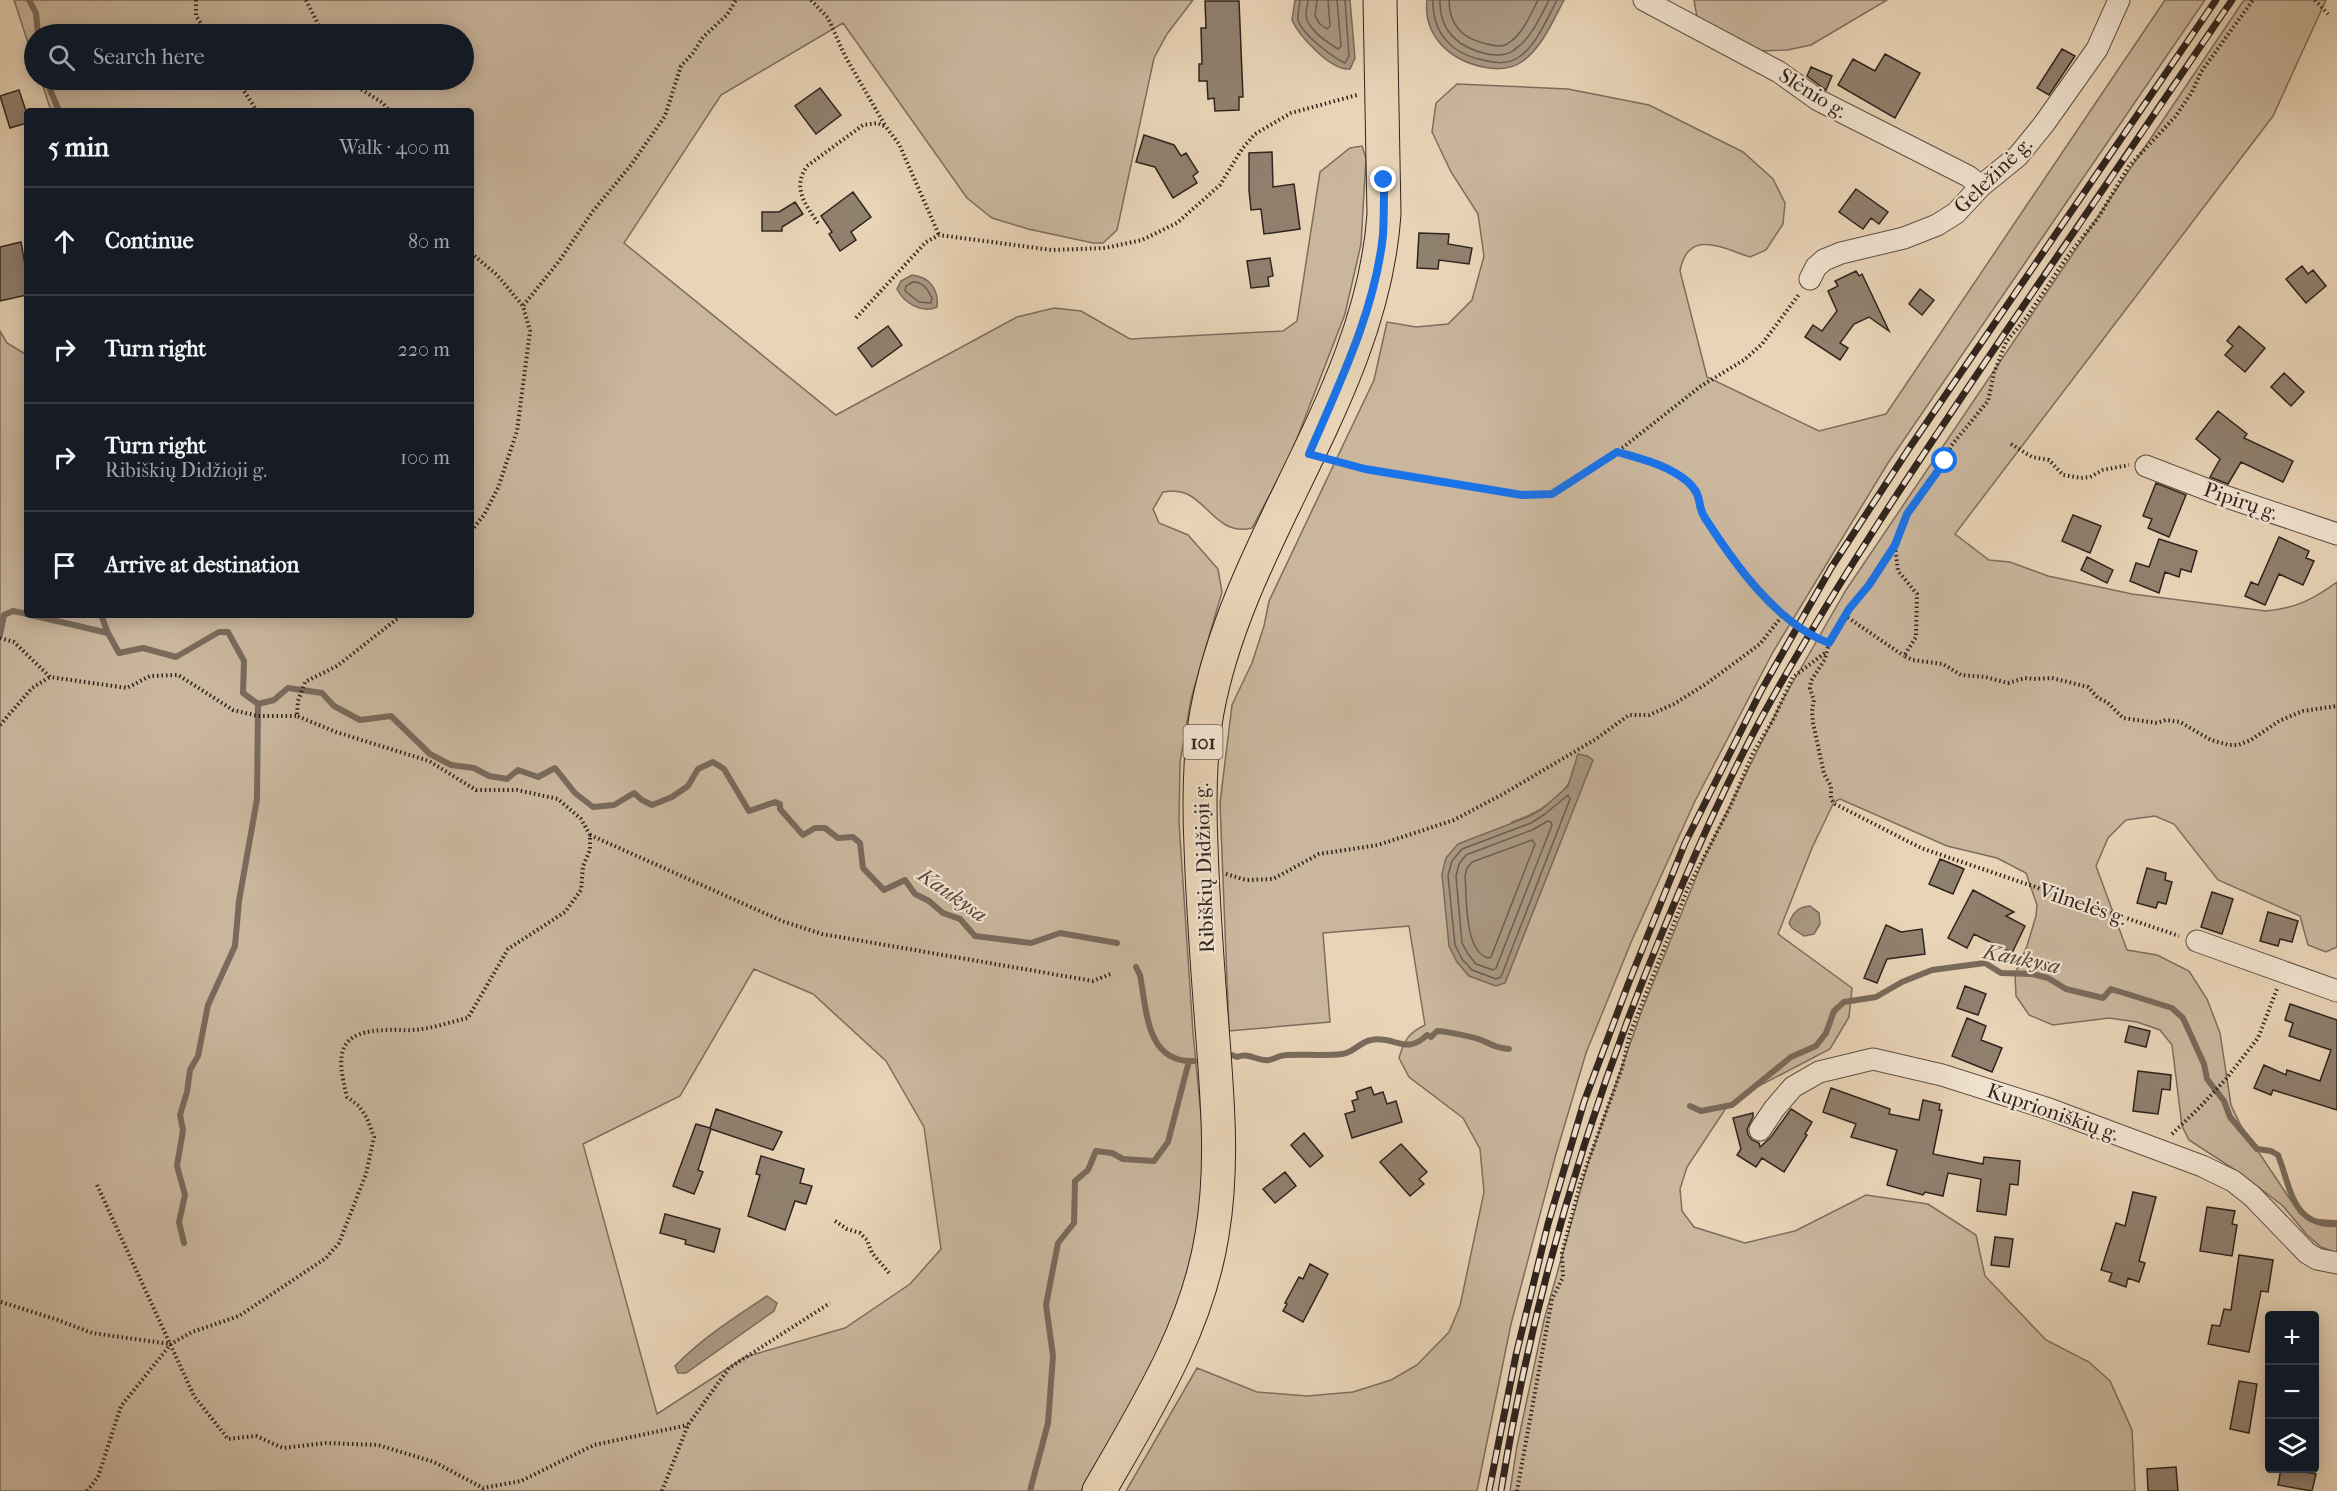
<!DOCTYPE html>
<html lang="en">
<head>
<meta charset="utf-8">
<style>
  body { margin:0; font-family:"IM FELL French Canon",serif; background:#242831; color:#f1f3f6 }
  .controls { position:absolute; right:18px; bottom:18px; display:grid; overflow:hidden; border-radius:6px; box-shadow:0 3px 15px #0003 }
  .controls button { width:54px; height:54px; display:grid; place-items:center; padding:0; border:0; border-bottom:2px solid #363941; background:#171b24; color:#f1f3f6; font:30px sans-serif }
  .stop { position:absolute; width:18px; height:18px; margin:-14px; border:4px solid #1a73e8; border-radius:50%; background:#fff }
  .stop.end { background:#1a73e8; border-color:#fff; box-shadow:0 2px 6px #0008 }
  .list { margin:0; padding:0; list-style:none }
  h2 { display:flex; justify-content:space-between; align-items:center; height:78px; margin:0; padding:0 24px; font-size:26px }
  h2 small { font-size:20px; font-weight:400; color:#9ea1a6 }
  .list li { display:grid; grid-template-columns:39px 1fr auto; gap:18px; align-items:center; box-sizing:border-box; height:108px; padding:0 24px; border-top:2px solid #363941 }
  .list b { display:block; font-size:22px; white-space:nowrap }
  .list p { margin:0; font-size:20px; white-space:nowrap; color:#9ea1a6 }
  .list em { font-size:20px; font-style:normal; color:#9ea1a6 }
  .icon { flex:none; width:33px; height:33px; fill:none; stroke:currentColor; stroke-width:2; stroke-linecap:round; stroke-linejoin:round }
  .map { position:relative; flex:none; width:2337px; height:1491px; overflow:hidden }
  .search { position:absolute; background:#171b24; box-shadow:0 3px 15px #0003; left:24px; top:24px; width:450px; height:66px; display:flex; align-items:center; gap:15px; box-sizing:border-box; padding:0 21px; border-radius:33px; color:#9ea1a6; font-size:22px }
  .panel { position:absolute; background:#171b24; box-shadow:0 3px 15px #0003; left:24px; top:108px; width:450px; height:510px; border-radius:6px }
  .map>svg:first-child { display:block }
  .green { fill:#cab69d; stroke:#7d6d5e; stroke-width:1.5; fill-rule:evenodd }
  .water { fill:#aa9883; stroke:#796a5b; stroke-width:1.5 }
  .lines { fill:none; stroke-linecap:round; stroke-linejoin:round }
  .shore { stroke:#6d5e50; stroke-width:1.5 }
  .stream { stroke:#796a5b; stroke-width:6 }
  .building { fill:#90806e; stroke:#30241e; stroke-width:1.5 }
  .street-casing { stroke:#5e5044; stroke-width:23 }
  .primary-casing { stroke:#30241e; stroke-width:35 }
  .path { stroke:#30241e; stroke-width:4; stroke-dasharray:1.5 3; stroke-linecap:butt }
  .street { stroke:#f1e3d0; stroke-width:21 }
  .primary { stroke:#e9d4b7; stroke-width:33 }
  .rail-casing { stroke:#30241e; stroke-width:7 }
  .rail { stroke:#f1e3d0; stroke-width:4.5; stroke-dasharray:14; stroke-linecap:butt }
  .route { stroke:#1a73e8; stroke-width:8 }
  .labels { text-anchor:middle; stroke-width:4.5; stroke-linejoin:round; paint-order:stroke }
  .shield { fill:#f1e3d0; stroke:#6a5d53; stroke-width:1.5 }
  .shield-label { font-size:20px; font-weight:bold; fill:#30241e }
  .street-label { font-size:21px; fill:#30241e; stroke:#f1e3d0 }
  .water-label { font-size:22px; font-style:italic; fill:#55473c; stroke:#f1e3d0 }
</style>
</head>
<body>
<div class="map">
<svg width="2337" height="1491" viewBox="0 0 2337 1491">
  <rect width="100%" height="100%" fill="#e9d4b7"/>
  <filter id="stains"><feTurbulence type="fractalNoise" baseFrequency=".00333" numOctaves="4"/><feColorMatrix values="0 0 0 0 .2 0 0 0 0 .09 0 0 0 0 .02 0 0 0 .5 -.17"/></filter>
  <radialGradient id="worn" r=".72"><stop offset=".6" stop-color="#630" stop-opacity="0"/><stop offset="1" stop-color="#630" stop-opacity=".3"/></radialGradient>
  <path class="green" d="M14 0H1193L1167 34 1154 58 1117 230 1103 243H1093L1028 229 992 218 967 198 843 23 721 95 624 243 836 415 1017 317 1054 308 1081 311 1130 339 1283 331 1297 321 1320 172 1350 148 1362 146 1366 158 1361 244 1345 314 1289 459 1252 528C1220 536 1209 504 1187 494 1178 490 1171 491 1163 492L1153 509 1159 523 1188 535 1218 569 1222 592 1191 699 1180 762 1179 822 1193 1033 1204 1146 1201 1219 1191 1273 1163 1346 1081 1491H0V331L7 343 27 355V615H471V111H51L41 80H464V34H34V61ZM754 969 813 994 886 1061 924 1127 941 1249 910 1284 845 1328 745 1357 657 1414 583 1144 680 1096Z
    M1694 0H1887L1811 45 1787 50 1759 51 1697 17Z
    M2165 0H2205L1888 463 1773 652 1695 801 1632 940 1586 1053 1556 1154 1511 1324 1477 1491H1126L1197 1368 1257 1392 1307 1396 1353 1392 1391 1380 1417 1365 1449 1332 1460 1306 1484 1192 1480 1149 1463 1118 1409 1077 1399 1058C1404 1041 1408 1033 1425 1025L1409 926 1323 933 1330 1022 1229 1031 1220 803 1232 705 1252 663 1264 626 1269 601 1374 380 1387 322 1416 327 1448 324 1472 300 1484 256 1478 214 1451 172 1432 132 1436 103 1457 84 1568 89 1649 105 1743 152 1773 179 1785 203 1783 224 1766 250 1750 257C1722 248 1688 228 1680 271L1707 377 1819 431 1886 414ZM1578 755 1587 756 1592 760 1505 982 1512 822C1531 816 1555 803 1567 786 1573 778 1575 764 1578 755Z
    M2244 0H2326L2273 116 1955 534 1989 560 2010 562 2048 576 2132 594 2266 611C2296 608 2312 600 2337 582V947L2326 952 2308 945 2300 916 2218 880 2174 824 2155 816 2126 820 2108 838 2096 866 2127 950 2157 955 2189 971 2207 999 2220 1033 2231 1105 2241 1126 2300 1214 2310 1219 2337 1221V1253L2321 1247 2307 1235 2283 1206 2240 1173 2189 1140 2182 1126 2172 1045 2160 1030 2137 1022 2109 1018 2053 1025 2029 1015 2016 996 2015 974 2027 946 2036 916 2037 905 2026 873 1997 858 1947 846 1840 799 1834 802 1812 848 1778 934 1852 988 1849 1017 1830 1049 1755 1088 1726 1108 1687 1167 1680 1189 1682 1211 1694 1227 1745 1243 1795 1231 1866 1195 1928 1204 1976 1235 1985 1276 2046 1340 2089 1362 2110 1381 2132 1430 2135 1491H1510L1517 1446 1544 1320 1588 1163 1642 1010 1704 858 1782 701 1846 590Z"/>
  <path class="water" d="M1295 0H1350L1355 58 1350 69C1331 71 1299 36 1292 20Z
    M1427 0H1564C1553 21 1542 47 1523 61 1511 70 1497 70 1483 67 1450 60 1423 36 1427 0Z
    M912 275C930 277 939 290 937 307 922 314 904 303 897 289L901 281Z
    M1578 754 1587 756 1593 760 1505 983 1496 986 1469 976 1457 962 1449 946 1442 874 1446 858 1458 844 1528 817 1541 810 1568 786Z
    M1810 906 1819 913 1820 924 1814 934 1804 936 1792 928 1789 923C1793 912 1799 907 1810 906Z
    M767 1296 777 1303 774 1311 686 1373H678L675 1366C702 1338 735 1317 767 1296Z"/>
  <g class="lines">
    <path class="shore" d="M1300 0C1300 6 1297 13 1298 20 1302 34 1332 57 1345 63L1349 56 1345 0
      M1308 0C1308 5 1306 9 1306 14 1306 29 1327 42 1338 49L1341 46 1337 0
      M1317 0 1315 16 1320 24 1327 29 1330 26 1328 0
      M1433 0C1432 33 1452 54 1483 60 1496 63 1507 65 1519 57 1536 46 1548 17 1557 0
      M1440 0C1439 31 1459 48 1487 54 1497 56 1506 56 1514 50 1531 39 1540 17 1549 0
      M1449 0C1449 26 1463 39 1487 44 1495 46 1503 48 1510 42 1523 33 1531 14 1538 0
      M913 282C924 282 927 289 932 298L931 303 919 302 905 291 906 286Z
      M1568 795 1570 799 1501 977 1496 979 1472 970 1462 959 1455 945 1448 875 1452 861 1462 849 1531 823 1545 814Z
      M1548 821 1551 822 1552 825 1496 968 1493 970 1476 964 1468 954 1462 943 1456 876 1459 864 1466 855 1532 830Z
      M1532 840 1535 844 1491 957 1488 958C1464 951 1467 898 1465 876L1467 868 1472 862Z"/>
    <path class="stream" d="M29 0 36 13 38 34
      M46 80 59 111
      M31 615 108 633 119 653 143 648 176 657 219 632H228L244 661 243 693 258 704 274 700 288 688 322 693 334 706 360 720 391 716 430 754 451 765 474 768 489 776 507 779 518 770 538 777 555 768 575 793 593 807 614 805 634 793 642 800 652 805 672 797 688 786 698 769 713 762 724 769 749 811 775 802 780 804V809L803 835 815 828H825L838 838 853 837 860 843 863 868 884 890 905 880 915 894 929 901 943 913 960 919 975 936 1031 943 1060 933 1117 943
      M101 615 108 633
      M0 635 4 615 13 611 27 614
      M1136 967 1140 975C1147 1011 1146 1063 1194 1061
      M1232 1055 1237 1057C1250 1052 1258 1062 1269 1060 1275 1059 1280 1055 1286 1055 1305 1054 1323 1056 1342 1054 1353 1053 1360 1042 1371 1040 1394 1035 1406 1056 1427 1035L1431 1037 1437 1031C1444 1031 1474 1037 1481 1040 1494 1045 1492 1047 1509 1049
      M1690 1106 1701 1111 1732 1105 1791 1057 1816 1046 1826 1033 1834 1011 1844 1002 1876 997 1902 982 1932 970 1985 963 2001 973 2032 974 2048 978 2066 989 2103 998 2111 989 2172 1008 2183 1018 2204 1064 2207 1079 2224 1101 2230 1117 2257 1149 2271 1151 2278 1155C2291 1188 2292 1227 2337 1224
      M184 1243 179 1222 185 1195 177 1166 183 1130 180 1115 187 1092 190 1070 198 1056 208 1005 235 946 239 901 257 799 258 704
      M1030 1491 1048 1423 1053 1356 1046 1305 1058 1243 1074 1223 1075 1181 1088 1170 1096 1151 1112 1153 1123 1159 1154 1161 1168 1142 1189 1061"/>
  </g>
  <path class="building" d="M1205 1H1239L1243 97H1239V110L1215 111 1214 98 1208 99 1207 81H1199V64H1202L1201 28H1206Z
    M2062 49 2075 56 2049 95 2037 88Z
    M1885 54 1920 73 1895 118 1838 85 1853 59 1875 71Z
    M1811 67 1832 76 1826 90 1807 76Z
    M820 88 841 115 816 134 795 106Z
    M19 90 27 114V123L10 128 0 96Z
    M1144 135 1174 145 1181 156 1186 153 1198 172 1193 176 1197 183 1173 198 1155 167 1136 162Z
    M1272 152 1273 187 1294 184 1300 229 1264 234 1261 209 1251 210 1249 190V153Z
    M1856 189 1888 212 1879 224 1871 218 1863 229 1839 212Z
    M853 192 871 217 851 232 856 240 840 251 829 234 832 232 821 216Z
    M795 202 803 214 782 227V231H762V212H779Z
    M1419 233 1449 234 1448 244 1472 248 1469 264 1439 260 1438 269 1417 268Z
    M21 242 27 276V295L0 301V247Z
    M1270 258 1273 276 1268 277 1269 286 1251 288 1247 261Z
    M2302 266 2308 274 2313 270 2326 286 2306 303 2286 279Z
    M1856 271 1859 276 1862 274 1889 331 1869 317 1854 324 1840 343 1848 348 1840 360 1805 337 1813 325 1822 331 1837 311 1828 291 1838 286 1835 281Z
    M1920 289 1934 300 1922 315 1909 304Z
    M888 326 902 345 872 367 858 348Z
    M2239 326 2265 348 2245 372 2225 355 2233 346 2227 341Z
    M2284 373 2304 392 2291 406 2271 387Z
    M2218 411 2247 434 2244 438 2293 461 2283 482 2241 462 2228 484 2210 477 2220 459 2196 439Z
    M2156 483 2186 495 2169 537 2148 528 2152 519 2143 516Z
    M2073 515 2101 526 2090 553 2062 541Z
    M2279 537 2309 551 2306 558 2314 561 2303 585 2279 574 2265 605 2245 596 2251 582 2258 585Z
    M2159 539 2197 551 2191 572 2181 569 2179 577 2165 572 2159 593 2130 581 2136 563 2149 567Z
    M2087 557 2113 570 2107 583 2081 570Z
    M1940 859 1964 869 1953 894 1929 884Z
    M2147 868 2166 873 2165 880 2172 882 2166 904 2158 902 2156 908 2137 903Z
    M1973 890 2014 912 2006 916 2025 926 2012 953 1974 934 1967 948 1948 938Z
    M2212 892 2233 899 2222 934 2201 927Z
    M2268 912 2298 921 2292 942 2280 939 2278 946 2260 941Z
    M1886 925 1901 932 1922 929 1925 954 1887 959 1877 983 1864 978Z
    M1965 986 1986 994 1978 1015 1957 1008Z
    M2290 1004 2337 1020V1110L2273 1090 2271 1095 2254 1088 2264 1065 2286 1075 2287 1070 2320 1081 2331 1050 2289 1036 2293 1023 2285 1020Z
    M1967 1018 1986 1026 1981 1040 2002 1048 1992 1072 1952 1056Z
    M2129 1026 2150 1031 2146 1047 2125 1042Z
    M2138 1071 2171 1075 2170 1090 2162 1089 2158 1114 2133 1111Z
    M1371 1087 1374 1095 1383 1092 1387 1104 1396 1101 1402 1122 1352 1138 1345 1114 1355 1111 1352 1101 1358 1099 1356 1092Z
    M1831 1088 1890 1109 1889 1114 1919 1120 1923 1100 1940 1104 1939 1110H1942L1933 1154 1983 1164 1984 1157 2020 1161 2018 1185 2010 1184 2006 1215 1977 1211 1981 1179 1948 1173 1943 1196 1925 1192 1923 1195 1887 1185 1897 1150 1851 1137 1856 1124 1823 1112Z
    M716 1109 782 1132 773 1150 711 1129 698 1170 703 1172 694 1194 673 1186 696 1124 710 1128Z
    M1791 1109 1812 1122 1805 1134 1807 1135 1784 1172 1762 1158 1756 1167 1737 1155 1741 1149 1733 1118 1753 1113V1117L1747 1129 1748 1135 1752 1140 1759 1143 1760 1147 1771 1137Z
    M1304 1133 1323 1156 1310 1167 1291 1145Z
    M1401 1144 1427 1172 1419 1179 1424 1184 1410 1196 1380 1162Z
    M761 1156 804 1169 800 1183 812 1186 806 1204 795 1201 785 1230 748 1216 760 1175 756 1174Z
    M1285 1172 1296 1186 1275 1203 1263 1189Z
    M2133 1192 2156 1197 2139 1261 2145 1263 2139 1282 2128 1278 2126 1287 2109 1281 2112 1273 2101 1270 2116 1223 2125 1226Z
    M2207 1207 2235 1211 2232 1224 2237 1225 2232 1256 2200 1251Z
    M665 1214 720 1229 714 1252 685 1244 686 1240 660 1233Z
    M1995 1237 2013 1239 2009 1267 1991 1265Z
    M2239 1255 2273 1260 2268 1292 2261 1291 2249 1352 2208 1344 2212 1325 2220 1326 2224 1309 2231 1310Z
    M1310 1264 1328 1274 1303 1322 1283 1311 1287 1304 1285 1303 1299 1277 1303 1279Z
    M2239 1381 2257 1384 2249 1433 2230 1429Z
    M2176 1467 2178 1491H2148L2147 1469Z
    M2281 1468 2316 1474 2312 1491 2278 1485Z"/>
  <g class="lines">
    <defs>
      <path id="street" d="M1644 0 1779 72 1818 100 1968 176 1981 186
        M1810 279 1816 267 1824 260 1841 253 1904 238 1937 225 1956 213 1981 186 2018 156 2044 124 2097 49 2119 0
        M2146 466 2224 496 2337 534
        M2197 941 2337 991
        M1760 1130 1774 1109 1793 1087 1819 1072 1873 1059 1942 1075 2049 1109 2202 1166 2233 1181 2252 1196 2307 1253 2317 1259 2337 1263"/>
      <path id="primary" d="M1099 1491C1146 1409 1197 1329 1212 1235 1223 1170 1218 1105 1213 1040 1208 975 1203 911 1201 846 1199 801 1199 756 1207 712 1239 538 1372 394 1384 214L1380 0"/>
    </defs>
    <use href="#street" class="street-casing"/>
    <use href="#primary" class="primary-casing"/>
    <path class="path" d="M196 0V16L208 34
      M306 0 323 34
      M811 0 828 18 845 56 886 127
      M2315 0 2328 14
      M237 80 257 111
      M346 80 383 103 389 111
      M818 223C805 204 792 188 807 166L863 125 878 123 886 127 899 144 939 235
      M471 253 497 275 523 306
      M856 318 926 242 939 235 1052 250 1105 248 1142 240 1177 223 1220 185 1242 149 1255 134 1291 113 1357 95
      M2011 444 2032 457 2049 460 2063 475 2081 478 2090 477 2103 470 2129 465
      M1617 452C1642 459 1668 464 1688 482 1704 497 1696 505 1705 518 1734 563 1777 624 1829 643L1825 659 1811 681 1810 689 1814 700 1812 711 1813 723 1824 774 1831 786V799L1835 804 1921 848 2179 936
      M1333 461 1441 483 1522 495 1552 494 1617 452 1701 386 1744 360 1762 344 1800 293
      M471 531 484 515 498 488 517 431 530 331 523 306 560 260 593 211 631 165 665 116 681 66 693 53 703 37 727 15 736 0
      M1895 546 1898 571 1917 594 1916 637 1904 656 1913 660 1943 664 1961 675 1985 677 2008 683 2025 678 2033 679 2052 678 2088 687 2098 698 2107 702 2123 718 2157 723 2166 720 2180 722 2211 740 2229 745H2238L2251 740 2279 721 2303 711 2337 706
      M1844 615 1904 656
      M0 638 14 642 50 677 127 688 150 676 178 675 233 710 258 716H297
      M1829 643 1849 609 1869 585 1895 545 1907 514 1945 461 1951 446 1988 401 1994 373 2006 342 2027 317 2067 257 2098 218 2129 166 2175 117 2192 92 2201 72 2253 0
      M0 725 32 688 50 677
      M590 835 782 921 822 934 1093 981 1113 973
      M1226 874 1246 880 1273 879 1319 854 1378 845 1454 820 1503 794 1596 739 1629 715H1649L1674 704 1706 684 1760 644 1782 616
      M2172 1134 2200 1107 2226 1079 2258 1038 2277 989
      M97 1185 194 1396 228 1439 256 1436 283 1448 326 1443 378 1445 434 1462 483 1488 521 1481 594 1445 688 1425
      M835 1221 847 1229 860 1233 867 1240 872 1253 890 1274
      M1 1302 58 1320 92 1333 170 1344
      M87 1491 98 1477 121 1406 171 1344 192 1332 239 1316 326 1258 339 1243 366 1174 374 1137 367 1118 359 1106 347 1097C336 1054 336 1030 390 1030 397 1029 405 1031 413 1030 431 1029 450 1022 468 1018L508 949 565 912 581 890 583 866 590 850V835L581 819 558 799 517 790H476L429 761 336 732 297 716 298 701 305 682 337 666 402 615
      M662 1491 688 1425 729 1368 830 1303
      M1517 1491 1552 1299 1563 1277 1562 1253 1581 1181 1622 1068 1630 1034 1688 888 1731 805 1753 753 1773 720 1793 677 1825 653"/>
    <use href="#street" class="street"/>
    <use href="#primary" class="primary"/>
    <defs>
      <path id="rail" d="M1489 1491 1516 1355 1548 1224 1584 1102 1629 982 1685 843 1761 691 1831 568 1910 447 2216 0
        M1501 1491C1532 1300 1588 1112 1662 933 1695 853 1730 773 1773 697 1845 569 1927 448 2009 327 2084 218 2158 109 2232 0"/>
    </defs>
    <use href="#rail" class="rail-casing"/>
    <use href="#rail" class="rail"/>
  </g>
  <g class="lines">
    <path class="route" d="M1384 180C1384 198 1384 217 1383 235 1375 311 1339 384 1309 454L1365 469 1522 495 1552 494 1617 452C1642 459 1668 465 1688 482 1704 497 1696 505 1705 518 1734 563 1777 624 1829 643L1849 609 1869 585 1895 545 1907 514 1945 461"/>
  </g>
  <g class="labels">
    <rect class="shield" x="1183.5" y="725" width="39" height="34" rx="4.5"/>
    <g class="shield-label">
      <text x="1203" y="749">101</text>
    </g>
    <g class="street-label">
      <text transform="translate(1813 93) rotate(32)" y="7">Slėnio g.</text>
      <text transform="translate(1993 175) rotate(-44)" y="7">Geležinė g.</text>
      <text transform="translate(2241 501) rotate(19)" y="7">Pipirų g.</text>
      <text transform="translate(1204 868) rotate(-92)" y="7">Ribiškių Didžioji g.</text>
      <text transform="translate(2083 904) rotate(19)" y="7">Vilnelės g.</text>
      <text transform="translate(2053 1112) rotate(19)" y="7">Kuprioniškių g.</text>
    </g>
    <g class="water-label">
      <text transform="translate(953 894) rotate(35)" y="8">Kaukysa</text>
      <text transform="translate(2022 958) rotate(12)" y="8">Kaukysa</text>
    </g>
  </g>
  <rect width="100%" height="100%" filter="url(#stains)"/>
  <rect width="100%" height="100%" fill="url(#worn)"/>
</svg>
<div class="controls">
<button>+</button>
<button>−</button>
<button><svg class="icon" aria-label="layers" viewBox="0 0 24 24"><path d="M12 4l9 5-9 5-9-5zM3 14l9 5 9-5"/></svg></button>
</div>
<div class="stop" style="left:1945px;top:461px"></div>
<div class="stop end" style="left:1384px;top:180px"></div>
<div class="search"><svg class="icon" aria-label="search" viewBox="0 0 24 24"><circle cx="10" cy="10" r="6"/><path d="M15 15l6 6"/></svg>Search here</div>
<section class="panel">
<h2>5 min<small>Walk · 400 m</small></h2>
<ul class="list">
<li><svg class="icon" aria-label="ahead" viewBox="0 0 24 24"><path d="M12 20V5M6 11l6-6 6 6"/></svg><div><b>Continue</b></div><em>80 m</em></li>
<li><svg class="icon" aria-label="right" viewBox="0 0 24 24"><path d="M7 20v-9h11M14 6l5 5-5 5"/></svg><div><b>Turn right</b></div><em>220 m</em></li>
<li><svg class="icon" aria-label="right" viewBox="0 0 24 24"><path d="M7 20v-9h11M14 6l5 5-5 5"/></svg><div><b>Turn right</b><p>Ribiškių Didžioji g.</p></div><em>100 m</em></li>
<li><svg class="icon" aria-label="arrive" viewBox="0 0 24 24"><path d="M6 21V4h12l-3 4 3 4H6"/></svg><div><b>Arrive at destination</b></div></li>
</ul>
</section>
</div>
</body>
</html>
